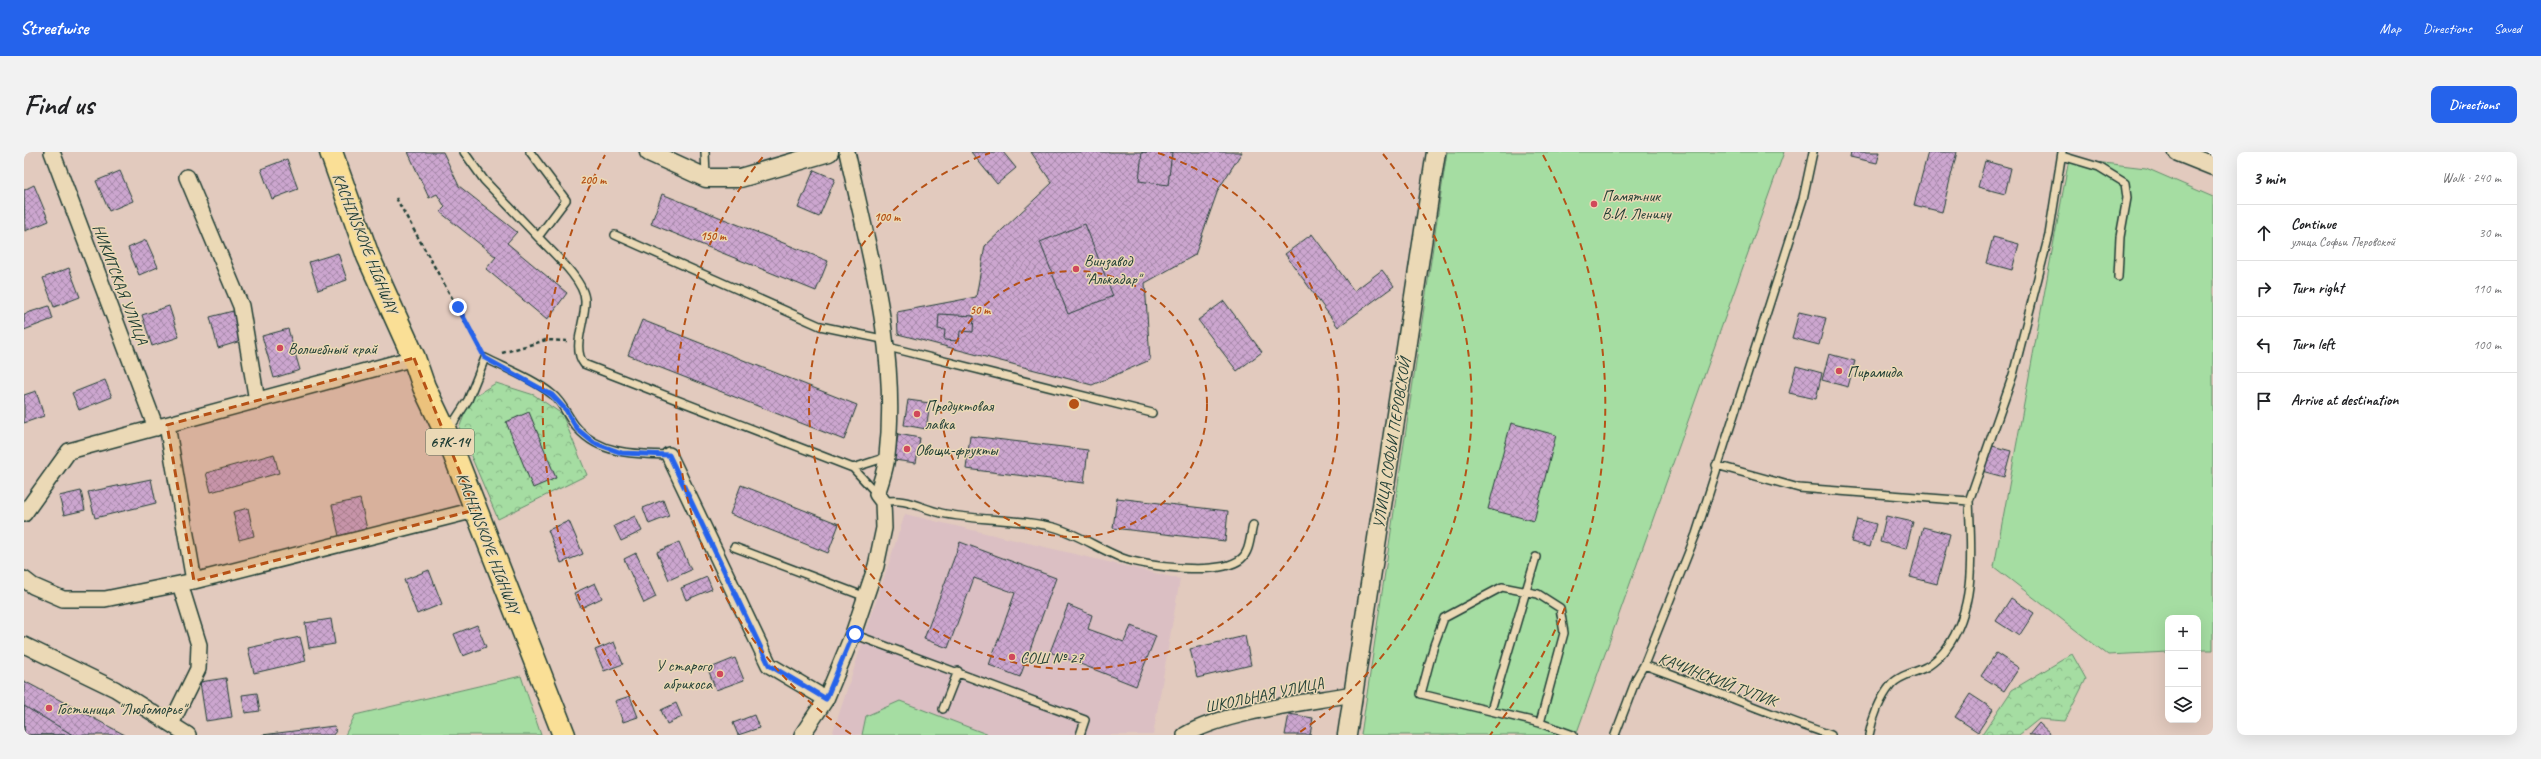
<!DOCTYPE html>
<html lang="en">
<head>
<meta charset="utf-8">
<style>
  body { margin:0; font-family:Caveat,sans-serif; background:#f2f2f2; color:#202124 }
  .controls { position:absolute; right:12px; bottom:12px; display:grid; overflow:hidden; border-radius:8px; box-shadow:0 4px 16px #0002 }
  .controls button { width:36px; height:36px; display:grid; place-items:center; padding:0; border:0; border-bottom:1px solid #e0e0e0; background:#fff; color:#202124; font:20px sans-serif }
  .stop { position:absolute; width:12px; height:12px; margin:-9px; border:3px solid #2563eb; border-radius:50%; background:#fff }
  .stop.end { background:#2563eb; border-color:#fff; box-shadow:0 1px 4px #0008 }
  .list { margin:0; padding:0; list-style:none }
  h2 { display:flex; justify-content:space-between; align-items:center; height:52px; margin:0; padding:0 16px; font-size:17px }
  h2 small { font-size:13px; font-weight:400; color:#757577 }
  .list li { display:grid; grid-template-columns:26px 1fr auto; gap:12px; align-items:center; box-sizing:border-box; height:56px; padding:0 16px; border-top:1px solid #e0e0e0 }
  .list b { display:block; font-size:15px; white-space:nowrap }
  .list p { margin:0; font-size:13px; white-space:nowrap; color:#757577 }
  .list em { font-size:13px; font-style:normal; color:#757577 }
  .icon { flex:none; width:22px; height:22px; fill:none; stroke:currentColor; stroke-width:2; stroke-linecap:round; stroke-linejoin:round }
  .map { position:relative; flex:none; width:2189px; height:583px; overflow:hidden; border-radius:8px }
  header { display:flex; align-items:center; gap:24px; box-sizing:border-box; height:56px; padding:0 20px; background:#2563eb; color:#fff }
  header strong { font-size:19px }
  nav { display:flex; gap:22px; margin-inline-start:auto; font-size:14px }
  .intro { display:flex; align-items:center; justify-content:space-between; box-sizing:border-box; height:96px; padding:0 24px }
  h1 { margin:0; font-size:28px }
  .button { padding:10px 18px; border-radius:8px; background:#2563eb; color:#fff; font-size:14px; font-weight:700 }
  main { display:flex; gap:24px; padding:0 24px }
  aside { flex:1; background:#fff; border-radius:8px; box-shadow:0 4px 16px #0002 }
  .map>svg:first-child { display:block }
  .built { fill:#dbbfc3 }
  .green { fill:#a5dda2; stroke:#628d6b }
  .forest { fill:url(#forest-crowns); stroke:#628d6b }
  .building { fill:url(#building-cross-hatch); stroke:#1f3d34 }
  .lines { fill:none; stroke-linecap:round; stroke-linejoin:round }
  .service-casing { stroke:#1f3d34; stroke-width:10 }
  .minor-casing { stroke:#1f3d34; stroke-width:18 }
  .tertiary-casing { stroke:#1f3d34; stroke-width:21 }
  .primary-casing { stroke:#1f3d34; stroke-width:25 }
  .path { stroke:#1f3d34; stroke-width:2.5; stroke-dasharray:4 3; stroke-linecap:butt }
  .service { stroke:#ebd9b6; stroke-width:7 }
  .minor { stroke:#ebd9b6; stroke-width:15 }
  .tertiary { stroke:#ebd9b6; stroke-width:18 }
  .primary { stroke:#fadf96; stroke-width:22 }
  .route { stroke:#2563eb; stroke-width:5 }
  .marked { fill:#b65216; fill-opacity:0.2; stroke:#b65216; stroke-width:3; stroke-dasharray:8 5; stroke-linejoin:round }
  .ring { fill:none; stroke:#b65216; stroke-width:2; stroke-dasharray:7 5 }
  .poi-dot { fill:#d1495b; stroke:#ebd9b6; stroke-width:1.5 }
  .labels { text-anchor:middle; stroke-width:3; stroke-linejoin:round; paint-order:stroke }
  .shield { fill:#ebd9b6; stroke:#5c6c5b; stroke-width:1 }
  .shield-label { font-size:15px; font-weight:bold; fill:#1f3d34 }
  .poi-label { font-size:16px; fill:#1f3d34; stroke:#ebd9b6; text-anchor:start }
  .street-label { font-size:16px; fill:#1f3d34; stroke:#ebd9b6 }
  .centre { fill:#b65216; stroke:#ebd9b6; stroke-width:2 }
  .ring-label { font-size:12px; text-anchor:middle; font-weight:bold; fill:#b65216; stroke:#ebd9b6; stroke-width:3; stroke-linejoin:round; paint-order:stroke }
</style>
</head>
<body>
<header>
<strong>Streetwise</strong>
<nav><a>Map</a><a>Directions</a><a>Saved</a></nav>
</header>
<div class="intro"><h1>Find us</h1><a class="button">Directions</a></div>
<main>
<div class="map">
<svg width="2189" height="583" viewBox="0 0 2189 583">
  <defs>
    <pattern id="forest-crowns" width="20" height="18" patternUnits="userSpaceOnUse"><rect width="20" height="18" fill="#a5dda2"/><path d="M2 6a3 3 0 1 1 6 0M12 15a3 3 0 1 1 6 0" fill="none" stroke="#86b485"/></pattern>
    <pattern id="building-cross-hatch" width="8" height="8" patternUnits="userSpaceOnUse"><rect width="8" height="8" fill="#cca6cf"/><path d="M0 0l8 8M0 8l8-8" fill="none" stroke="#a588a9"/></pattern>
  </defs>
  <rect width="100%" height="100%" fill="#e2cabe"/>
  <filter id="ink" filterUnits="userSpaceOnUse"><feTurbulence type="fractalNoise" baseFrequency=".025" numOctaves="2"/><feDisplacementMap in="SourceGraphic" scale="8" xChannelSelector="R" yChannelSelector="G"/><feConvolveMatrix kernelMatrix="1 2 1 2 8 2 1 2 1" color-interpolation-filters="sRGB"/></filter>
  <g filter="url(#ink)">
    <path class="built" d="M881 362 1156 427 1129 583H808Z"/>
    <path class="green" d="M1423 0H1760L1552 583H1337Z
      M2045 7 2122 16 2189 45V498H2174V466H2144V500L2084 503 1970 415Z
      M497 524 517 583H321L331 563Z
      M876 549 965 583H838L842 564Z"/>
    <path class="forest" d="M472 231 510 243 538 262 563 323 474 367 435 276 447 246Z
      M2048 502 2062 527 2041 569 2015 567 1995 583H1958L1988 538Z"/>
    <path class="building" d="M384 0H419L435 34 493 80 483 91 543 141 523 168 462 117 472 105 416 60 421 55 413 42 405 46Z
      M947 0H979L992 16 973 32Z
      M1007 0H1218L1194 38 1171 103 1121 131 1126 208 1068 233 874 182 873 160 952 145 961 94 1028 31Z
      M1118 0H1148L1144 33 1115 29Z
      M1827 0H1856L1853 11 1826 5Z
      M1904 0H1933L1918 60 1890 53Z
      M263 7 274 37 248 47 237 17Z
      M1961 9 1987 16 1981 42 1954 35Z
      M790 18 811 27 795 65 774 56Z
      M96 19 109 49 85 59 72 29Z
      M10 33 25 69 1 79 0 38Z
      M638 42 804 109 792 139 627 72Z
      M1061 72 1089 144 1044 162 1016 90Z
      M1288 82 1330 139 1358 118 1370 134 1314 175 1261 102Z
      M1969 85 1995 92 1988 118 1962 111Z
      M122 88 134 115 115 123 104 96Z
      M314 101 323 128 294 138 285 110Z
      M45 116 56 145 30 155 19 126Z
      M1200 149 1238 200 1213 219 1174 168Z
      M25 154 29 167 0 178V162Z
      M145 154 155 185 128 194 118 163Z
      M209 159 217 189 194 196 186 165Z
      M1775 160 1802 166 1795 193 1768 186Z
      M915 162 950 164 949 180 936 179 935 189 920 188 921 178 914 177Z
      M618 168 833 253 820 288 604 203Z
      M264 177 276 218 250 226 238 184Z
      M1805 202 1831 209 1824 235 1798 228Z
      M1772 214 1798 221 1792 247 1765 241Z
      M81 228 88 245 55 258 48 241Z
      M12 239 20 264 0 271V243Z
      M884 248 906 251 902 277 880 273Z
      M505 260 532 326 509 336 482 270Z
      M1487 271 1532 283 1510 369 1464 357Z
      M874 282 896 286 892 311 870 308Z
      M946 284 1064 298 1060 331 942 317Z
      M1961 292 1987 299 1980 325 1954 318Z
      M250 302 255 321 187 340 182 321Z
      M127 327 132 351 71 366 64 340Z
      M717 333 815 372 804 401 706 362Z
      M57 339 61 358 40 363 35 344Z
      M1093 346 1204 359 1201 389 1089 376Z
      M336 347 343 377 315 384 308 353Z
      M639 348 645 364 625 372 619 356Z
      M224 356 230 384 215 388 209 360Z
      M611 364 618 379 597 389 590 374Z
      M1862 364 1889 370 1882 397 1856 390Z
      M1833 367 1852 372 1846 395 1827 390Z
      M545 369 559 402 537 411 524 378Z
      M1899 375 1926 382 1913 432 1886 425Z
      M655 390 667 418 645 428 633 400Z
      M936 390 1032 426 996 525 965 513 991 441 950 426 924 496 900 487Z
      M612 401 632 445 620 451 600 407Z
      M405 418 418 452 393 462 380 428Z
      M683 425 688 437 662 448 657 436Z
      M571 431 578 446 557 456 550 441Z
      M1987 446 2010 461 1995 484 1972 469Z
      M1044 453 1068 463 1064 477 1100 490 1107 474 1132 484 1112 534 1026 500Z
      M307 467 311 492 285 496 281 471Z
      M453 473 462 495 439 504 430 482Z
      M1221 484 1227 513 1173 526 1166 497Z
      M276 485 282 509 230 521 224 496Z
      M590 490 599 512 580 519 571 498Z
      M1972 501 1995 516 1980 539 1957 524Z
      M711 506 720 528 692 538 684 517Z
      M202 526 208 565 182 569 176 530Z
      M0 529 101 583H0Z
      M233 541 236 559 221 561 218 543Z
      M1946 542 1969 557 1954 580 1931 565Z
      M606 544 614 565 599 570 591 549Z
      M652 551 658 565 643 572 637 558Z
      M0 554 49 583H0Z
      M1265 562 1289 566 1286 583H1261Z
      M730 563 735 576 714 583 709 571Z
      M2015 571 2028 583H2005Z
      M310 574 312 579 309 583H238Z"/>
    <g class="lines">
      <defs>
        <path id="service" d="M440 0 460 28 514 85 542 48 506 0
          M681 0 682 24
          M2038 4 2075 15 2101 31 2103 46 2096 85 2094 125
          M591 83 796 174 863 188
          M514 85C528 100 561 129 561 149 562 168 547 196 560 212L829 316 853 342
          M864 195 1128 261
          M424 279 444 248 461 206C483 217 510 227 529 243 540 252 544 267 554 277 577 303 613 302 645 303
          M1692 313 1775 336 1945 349 1989 223 2025 83 2038 0
          M829 316 863 305
          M859 350C880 345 896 356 917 361 954 369 992 366 1029 375 1052 381 1075 397 1098 406 1123 415 1196 424 1217 407 1226 400 1226 384 1229 373
          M710 395 842 445
          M829 482 1061 568 1056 583
          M1620 513 1672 382 1779 47 1789 0
          M919 557 934 519
          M1467 558 1512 405
          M1516 571 1540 481 1536 456 1514 442 1478 435 1420 466 1410 493 1397 542 1516 571 1549 583
          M1591 583 1613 525 1620 513C1683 535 1744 562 1807 583
          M1845 583C1848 567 1856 546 1867 533 1875 523 1891 521 1902 515 1908 512 1918 503 1922 497 1953 455 1947 398 1945 349"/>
        <path id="minor" d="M28 0 132 276
          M163 25 217 154 233 249
          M143 273 170 429
          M645 303 745 513 802 547
          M0 362 45 299 390 206
          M0 427 9 434 39 447H81L170 429 451 358
          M0 493 91 537 164 583
          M147 572 174 517 175 493 156 432
          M778 583 802 547 829 482 852 414 860 376 859 350 853 342C857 330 862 316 863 304 875 201 845 100 823 0
          M1161 583C1203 559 1280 551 1329 542"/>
        <path id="tertiary" d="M625 0 682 26H716L805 0
          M2154 0 2189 14
          M1323 583 1412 0"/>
        <path id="primary" d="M307 0 344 104 390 206 400 235 422 281 540 583"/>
      </defs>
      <use href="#service" class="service-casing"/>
      <use href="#minor" class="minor-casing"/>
      <use href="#tertiary" class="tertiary-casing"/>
      <use href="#primary" class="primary-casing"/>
      <path class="path" d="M372 46 456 196
        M478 201 522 188 543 189"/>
      <use href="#service" class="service"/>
      <use href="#minor" class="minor"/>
      <use href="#tertiary" class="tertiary"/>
      <use href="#primary" class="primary"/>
    </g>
  </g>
  <g class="lines" filter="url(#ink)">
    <path class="route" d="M434 155 461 206 528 243 542 258 553 277 570 291 598 301 645 303 745 513 802 547 829 482H831"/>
  </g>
  <path class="marked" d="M390 206 451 358 170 429 143 273Z"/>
  <g class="ring">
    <circle cx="1050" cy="252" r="133"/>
    <path d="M1134 1A265 265 0 1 1 966 1"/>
    <path d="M827 582A398 398 0 0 1 741 2M1359 2A398 398 0 0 1 1273 582"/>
    <path d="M634 583A531 531 0 0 1 581 3M1519 3A531 531 0 0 1 1466 583"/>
  </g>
  <g class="poi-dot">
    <circle cx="1570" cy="52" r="4"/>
    <circle cx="1052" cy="117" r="4"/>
    <circle cx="256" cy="196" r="4"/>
    <circle cx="1815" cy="219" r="4"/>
    <circle cx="893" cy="262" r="4"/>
    <circle cx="883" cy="297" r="4"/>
    <circle cx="988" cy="505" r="4"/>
    <circle cx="696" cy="522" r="4"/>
    <circle cx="25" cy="556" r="4"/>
  </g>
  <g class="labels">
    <rect class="shield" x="402" y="277" width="48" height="26" rx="3"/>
    <g class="shield-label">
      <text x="426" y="295">67К-14</text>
    </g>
    <g class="poi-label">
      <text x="1578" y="49">Памятник<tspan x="1578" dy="18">В.И. Ленину</tspan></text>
      <text x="1060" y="114">Винзавод<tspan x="1060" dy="18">"Алькадар"</tspan></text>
      <text x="264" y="202">Волшебный край</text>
      <text x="1823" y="225">Пирамида</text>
      <text x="901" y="259">Продуктовая<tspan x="901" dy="18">лавка</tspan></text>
      <text x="891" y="303">Овощи-фрукты</text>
      <text x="996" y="511">СОШ № 27</text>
      <text x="688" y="519" text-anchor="end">У старого<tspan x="688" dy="18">абрикоса</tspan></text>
      <text x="33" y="562">Гостиница "Любоморье"</text>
    </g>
    <g class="street-label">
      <text transform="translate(342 91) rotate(68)" y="6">KACHINSKOYE HIGHWAY</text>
      <text transform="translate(97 132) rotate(69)" y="6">НИКИТСКАЯ УЛИЦА</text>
      <text transform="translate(1367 291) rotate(-81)" y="6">УЛИЦА СОФЬИ ПЕРОВСКОЙ</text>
      <text transform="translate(465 391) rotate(69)" y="6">KACHINSKOYE HIGHWAY</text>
      <text transform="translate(1694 527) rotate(21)" y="6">КАЧИНСКИЙ ТУПИК</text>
      <text transform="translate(1240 542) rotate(-12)" y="6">ШКОЛЬНАЯ УЛИЦА</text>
    </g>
  </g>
  <circle cx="1050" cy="252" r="6" class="centre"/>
  <g class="ring-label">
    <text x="569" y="32">200 m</text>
    <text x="863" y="69">100 m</text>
    <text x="689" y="88">150 m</text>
    <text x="956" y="162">50 m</text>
  </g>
</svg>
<div class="controls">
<button>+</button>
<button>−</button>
<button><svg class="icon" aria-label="layers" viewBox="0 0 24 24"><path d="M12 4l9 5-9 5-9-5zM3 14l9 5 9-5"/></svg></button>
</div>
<div class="stop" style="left:831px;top:482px"></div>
<div class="stop end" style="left:434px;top:155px"></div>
</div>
<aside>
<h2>3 min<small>Walk · 240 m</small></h2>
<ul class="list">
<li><svg class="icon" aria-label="ahead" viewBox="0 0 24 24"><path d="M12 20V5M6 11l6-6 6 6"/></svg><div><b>Continue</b><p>улица Софьи Перовской</p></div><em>30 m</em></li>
<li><svg class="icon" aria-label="right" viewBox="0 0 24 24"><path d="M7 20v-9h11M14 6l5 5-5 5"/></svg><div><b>Turn right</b></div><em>110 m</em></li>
<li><svg class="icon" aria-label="left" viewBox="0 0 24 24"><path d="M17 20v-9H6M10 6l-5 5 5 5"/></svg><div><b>Turn left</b></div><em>100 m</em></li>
<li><svg class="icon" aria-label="arrive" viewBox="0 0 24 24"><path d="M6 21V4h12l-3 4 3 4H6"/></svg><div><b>Arrive at destination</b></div></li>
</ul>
</aside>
</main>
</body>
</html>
